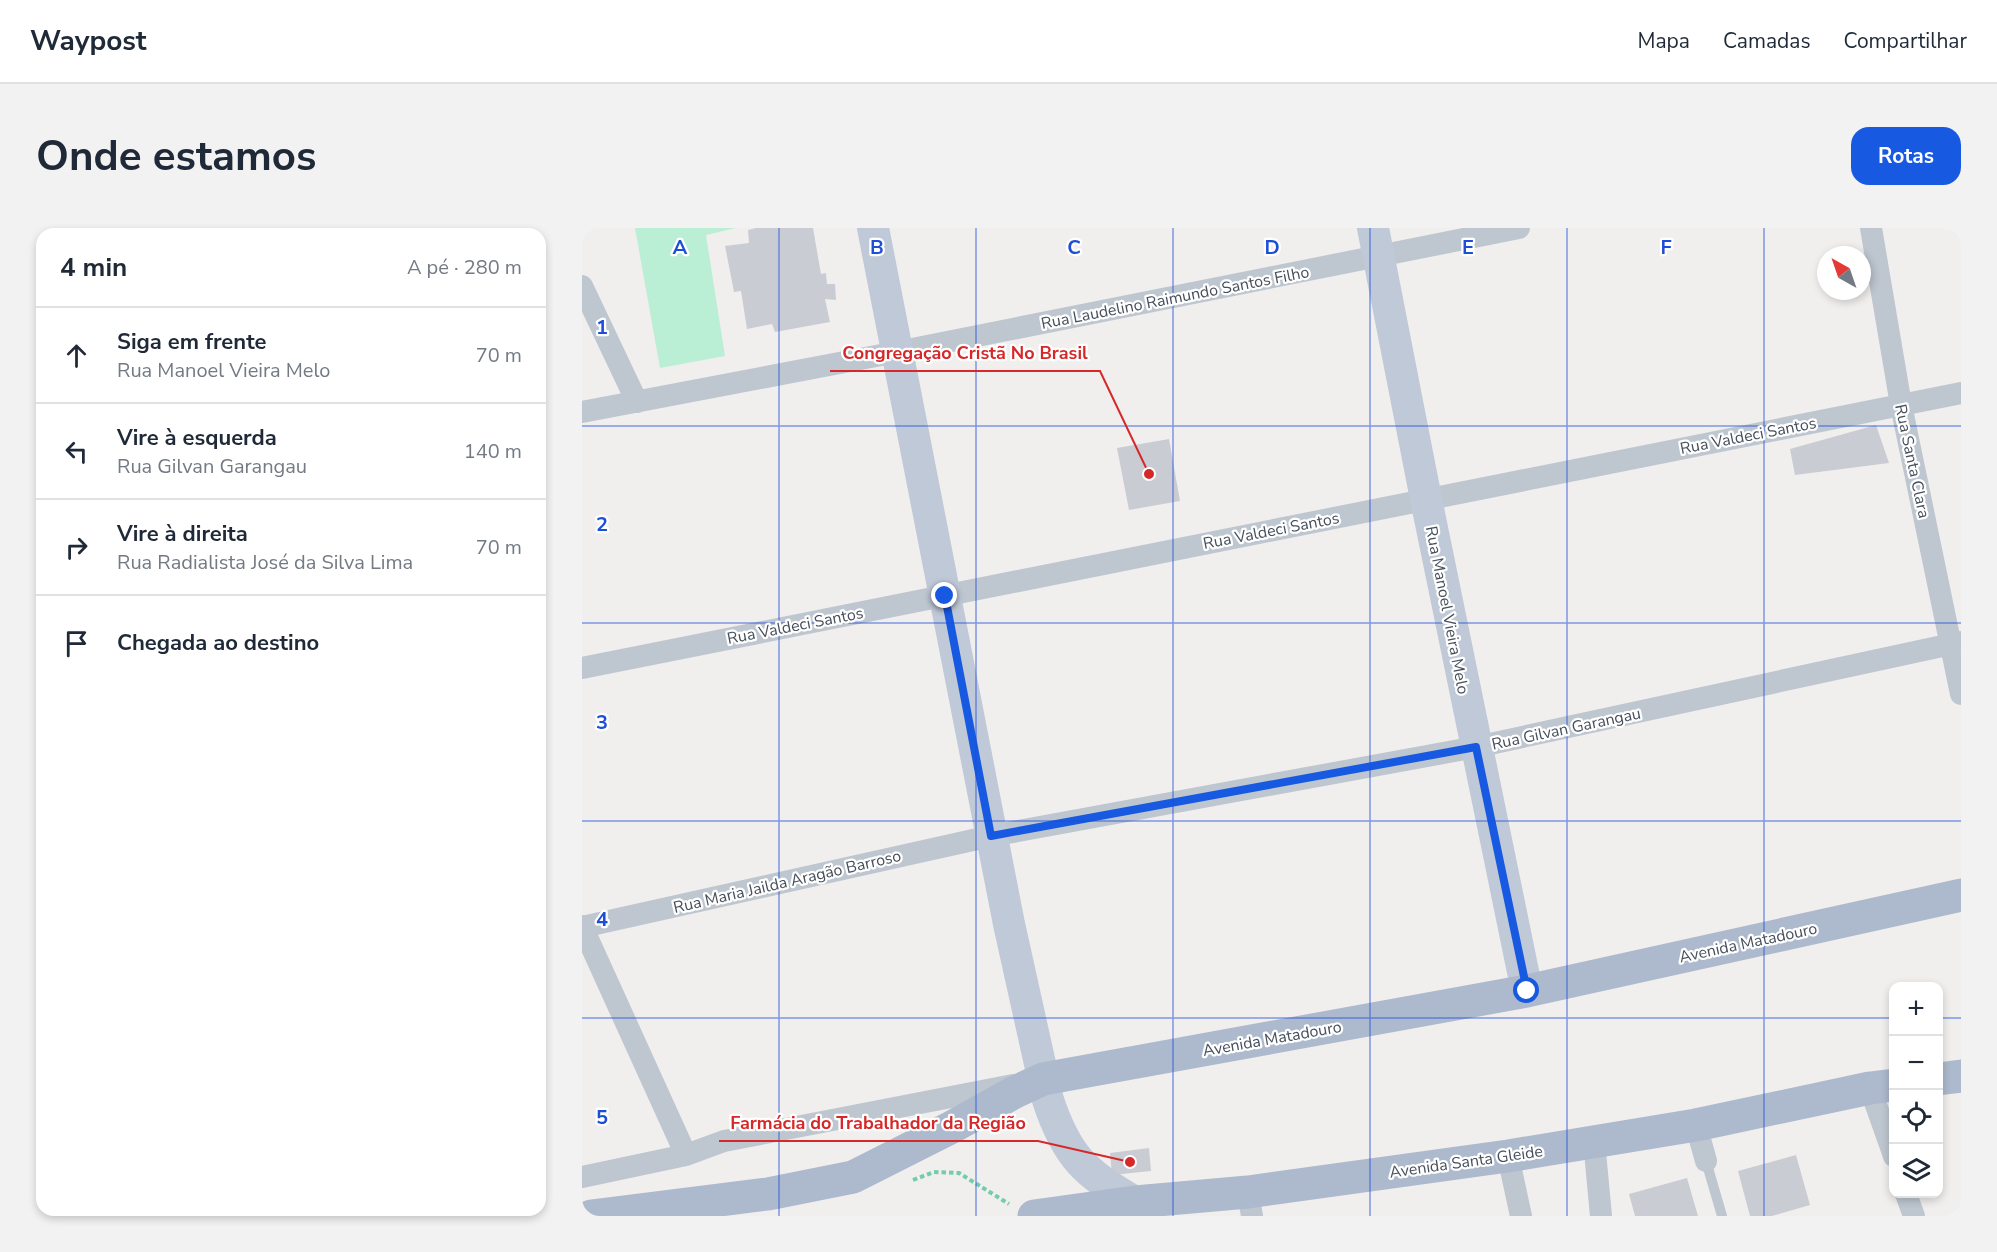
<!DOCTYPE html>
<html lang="pt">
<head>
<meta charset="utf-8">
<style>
  body { margin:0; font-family:"Nunito Sans",sans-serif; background:#f2f2f3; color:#1f2937 }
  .controls { position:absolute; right:18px; bottom:18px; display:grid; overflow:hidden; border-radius:12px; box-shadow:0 3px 9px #0003 }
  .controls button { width:54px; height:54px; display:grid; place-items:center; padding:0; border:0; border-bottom:2px solid #e0e1e3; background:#fff; color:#1f2937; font:30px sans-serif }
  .compass { position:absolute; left:1235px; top:18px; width:54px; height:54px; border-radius:50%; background:#fff; box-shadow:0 3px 9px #0003; rotate:320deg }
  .stop { position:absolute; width:18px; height:18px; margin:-14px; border:4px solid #1859e1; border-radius:50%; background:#fff }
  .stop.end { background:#1859e1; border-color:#fff; box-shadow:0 2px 6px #0008 }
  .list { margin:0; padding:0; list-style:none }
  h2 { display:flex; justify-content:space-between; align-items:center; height:78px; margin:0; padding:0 24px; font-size:26px }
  h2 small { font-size:20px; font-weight:400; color:#747a83 }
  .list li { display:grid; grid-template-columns:39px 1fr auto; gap:18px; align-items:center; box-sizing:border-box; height:96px; padding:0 24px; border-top:2px solid #e0e1e3 }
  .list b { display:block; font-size:22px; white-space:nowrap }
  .list p { margin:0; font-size:20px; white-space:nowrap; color:#747a83 }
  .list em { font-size:20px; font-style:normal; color:#747a83 }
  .icon { flex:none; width:33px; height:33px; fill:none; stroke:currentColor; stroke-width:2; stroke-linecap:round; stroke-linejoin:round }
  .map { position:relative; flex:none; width:1379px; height:988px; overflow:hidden; border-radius:18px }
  header { display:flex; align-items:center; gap:36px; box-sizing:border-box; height:84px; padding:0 30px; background:#fff; border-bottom:2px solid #e0e1e3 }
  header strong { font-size:28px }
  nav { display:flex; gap:33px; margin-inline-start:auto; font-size:21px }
  .intro { display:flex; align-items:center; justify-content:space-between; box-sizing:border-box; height:144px; padding:0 36px }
  h1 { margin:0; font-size:42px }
  .button { padding:15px 27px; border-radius:18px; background:#1859e1; color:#fff; font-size:21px; font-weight:700 }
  main { display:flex; gap:36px; padding:0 36px }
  aside { flex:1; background:#fff; border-radius:18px; box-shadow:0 3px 9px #0003 }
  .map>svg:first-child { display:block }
  .green { fill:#bbefd5 }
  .building { fill:#caccd4 }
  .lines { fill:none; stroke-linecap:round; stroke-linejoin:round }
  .path { stroke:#73cdab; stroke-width:4; stroke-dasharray:4.5 3; stroke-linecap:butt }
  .lane { stroke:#bec6d0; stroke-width:10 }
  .street { stroke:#bec6d0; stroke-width:22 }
  .secondary { stroke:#c0c9d7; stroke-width:32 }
  .primary { stroke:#adbacd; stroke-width:33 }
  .route { stroke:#1859e1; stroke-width:8 }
  .grid { fill:none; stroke:#1d4ed8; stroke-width:1.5; stroke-opacity:0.55 }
  .labels { text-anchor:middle; stroke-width:4.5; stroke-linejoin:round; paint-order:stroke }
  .street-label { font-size:16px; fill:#464f5b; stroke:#fff }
  .grid-label { font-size:20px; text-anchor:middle; font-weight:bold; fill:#1d4ed8; stroke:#fff; stroke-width:4.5; stroke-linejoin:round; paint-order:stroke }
  .leader { fill:none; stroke:#d62828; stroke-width:2 }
  .callout-dot { fill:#d62828; stroke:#fff; stroke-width:2 }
  .callout-label { font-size:18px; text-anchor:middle; font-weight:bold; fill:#d62828; stroke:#fff; stroke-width:4.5; stroke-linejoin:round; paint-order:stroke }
</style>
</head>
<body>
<header>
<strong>Waypost</strong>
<nav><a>Mapa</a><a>Camadas</a><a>Compartilhar</a></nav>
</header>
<div class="intro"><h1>Onde estamos</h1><a class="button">Rotas</a></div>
<main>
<aside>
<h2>4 min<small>A pé · 280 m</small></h2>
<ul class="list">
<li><svg class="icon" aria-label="ahead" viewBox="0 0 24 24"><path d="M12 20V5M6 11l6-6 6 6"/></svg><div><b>Siga em frente</b><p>Rua Manoel Vieira Melo</p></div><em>70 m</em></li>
<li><svg class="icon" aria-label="left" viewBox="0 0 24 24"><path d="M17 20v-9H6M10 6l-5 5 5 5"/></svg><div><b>Vire à esquerda</b><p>Rua Gilvan Garangau</p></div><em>140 m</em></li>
<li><svg class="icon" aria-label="right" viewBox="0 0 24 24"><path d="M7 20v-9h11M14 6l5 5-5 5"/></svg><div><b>Vire à direita</b><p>Rua Radialista José da Silva Lima</p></div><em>70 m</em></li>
<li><svg class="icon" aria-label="arrive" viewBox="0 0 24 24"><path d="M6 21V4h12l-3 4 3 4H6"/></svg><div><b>Chegada ao destino</b></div></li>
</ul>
</aside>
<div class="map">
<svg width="1379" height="988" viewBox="0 0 1379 988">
  <rect width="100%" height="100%" fill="#f1eeee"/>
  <path class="green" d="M53 0H154L124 7 143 128 78 140Z"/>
  <path class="building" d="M174 0H231L239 46 244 45 245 56H253L254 72 243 71 248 94 193 104 190 96 165 101 159 63 152 64 143 18 167 15 166 2Z
    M1294 197 1307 235 1213 247 1208 221Z
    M587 211 598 273 547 282 535 220Z
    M567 920 569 943 530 947 528 925Z
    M1214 927 1228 977 1190 988H1168L1156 943Z
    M1105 950 1116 988H1053L1047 966Z"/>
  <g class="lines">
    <path class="path" d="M331 952 352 944 377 945 427 976"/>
    <path class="lane" d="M1124 933 1140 988"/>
    <path class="street" d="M1289 0 1319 177 1379 466
      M0 58 55 174
      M0 184 315 124 937 0
      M0 440 1379 165
      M0 698 104 927
      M0 699 409 608 894 519 1379 414
      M1288 860 1312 928
      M1114 897 1124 933
      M1012 913 1019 988
      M926 928 939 988
      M0 949 104 927 142 913 431 857
      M666 964 670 988
      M1324 966 1332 988"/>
    <path class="secondary" d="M291 0 427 696 466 872C484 927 503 946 553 974
      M791 0 844 271 945 763"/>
    <path class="primary" d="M1356 851 1379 848
      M9 988 186 966 271 949 370 899 433 864 461 851 945 763 1379 667
      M452 988 553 974 666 964 926 928 1114 897 1288 860 1312 857"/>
  </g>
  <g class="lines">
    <path class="route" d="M363 368 409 608 894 519 945 763"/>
  </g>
  <path class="grid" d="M197 0V988M394 0V988M591 0V988M788 0V988M985 0V988M1182 0V988M0 198H1379M0 395H1379M0 593H1379M0 790H1312M1356 790H1379"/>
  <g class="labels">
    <g class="street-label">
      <text transform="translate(593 69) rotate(-11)" y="6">Rua Laudelino Raimundo Santos Filho</text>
      <text transform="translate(1166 207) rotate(-11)" y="6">Rua Valdeci Santos</text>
      <text transform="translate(1331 233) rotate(78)" y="6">Rua Santa Clara</text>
      <text transform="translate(689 302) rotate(-11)" y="6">Rua Valdeci Santos</text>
      <text transform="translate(866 382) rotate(79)" y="6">Rua Manoel Vieira Melo</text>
      <text transform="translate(213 397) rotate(-11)" y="6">Rua Valdeci Santos</text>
      <text transform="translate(984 500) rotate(-12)" y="6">Rua Gilvan Garangau</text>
      <text transform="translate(205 653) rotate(-13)" y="6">Rua Maria Jailda Aragão Barroso</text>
      <text transform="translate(1166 714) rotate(-12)" y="6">Avenida Matadouro</text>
      <text transform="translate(690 810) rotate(-10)" y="6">Avenida Matadouro</text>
      <text transform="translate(884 933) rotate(-8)" y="6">Avenida Santa Gleide</text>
    </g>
  </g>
  <g class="grid-label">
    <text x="98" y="26">A</text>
    <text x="295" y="26">B</text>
    <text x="492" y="26">C</text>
    <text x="690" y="26">D</text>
    <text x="886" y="26">E</text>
    <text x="1084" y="26">F</text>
    <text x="20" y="106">1</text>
    <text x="20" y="303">2</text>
    <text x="20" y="501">3</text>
    <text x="20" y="698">4</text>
    <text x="20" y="896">5</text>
  </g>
  <path class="leader" d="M567 246L518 143H248M548 934L456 913H137"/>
  <g class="callout-dot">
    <circle cx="567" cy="246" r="6"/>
    <circle cx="548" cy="934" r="6"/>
  </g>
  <g class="callout-label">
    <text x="383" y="131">Congregação Cristã No Brasil</text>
    <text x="296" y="901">Farmácia do Trabalhador da Região</text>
  </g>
</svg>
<div class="controls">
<button>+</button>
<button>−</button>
<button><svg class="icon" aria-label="locate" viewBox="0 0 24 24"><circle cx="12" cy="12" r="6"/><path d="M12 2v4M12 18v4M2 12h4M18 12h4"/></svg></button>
<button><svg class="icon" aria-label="layers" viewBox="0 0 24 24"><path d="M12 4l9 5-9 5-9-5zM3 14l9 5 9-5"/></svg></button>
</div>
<svg class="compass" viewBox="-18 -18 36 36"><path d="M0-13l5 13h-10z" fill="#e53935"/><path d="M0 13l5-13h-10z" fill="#747a83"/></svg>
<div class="stop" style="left:945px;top:763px"></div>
<div class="stop end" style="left:363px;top:368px"></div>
</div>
</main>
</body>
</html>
